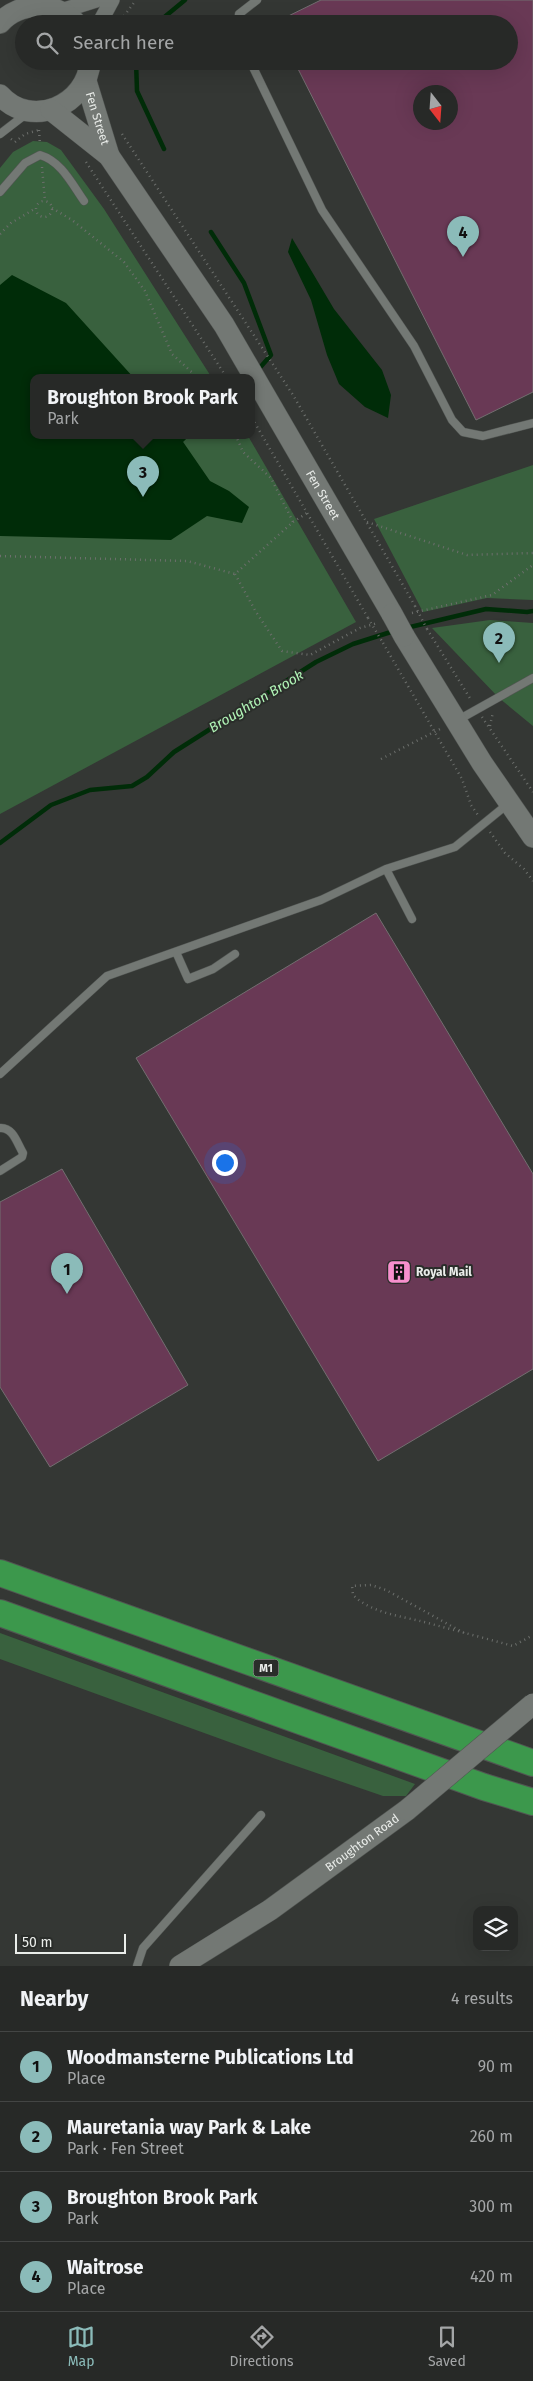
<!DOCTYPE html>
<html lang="en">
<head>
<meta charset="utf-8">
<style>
  body { margin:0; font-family:"Fira Sans",sans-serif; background:#2f312f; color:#f1f3f6 }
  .controls { position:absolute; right:15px; bottom:15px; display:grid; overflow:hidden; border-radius:10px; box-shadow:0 5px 20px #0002 }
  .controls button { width:45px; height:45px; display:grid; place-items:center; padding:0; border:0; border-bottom:1px solid #434544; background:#272927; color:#f1f3f6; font:25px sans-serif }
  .compass { position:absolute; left:413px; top:85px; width:45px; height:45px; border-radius:50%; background:#272927; box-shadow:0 5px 20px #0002; rotate:163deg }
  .scale { position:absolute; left:15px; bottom:12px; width:111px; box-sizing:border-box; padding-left:5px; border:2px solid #eaedea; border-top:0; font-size:14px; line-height:18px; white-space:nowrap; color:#eaedea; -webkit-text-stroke:4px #2a2d2a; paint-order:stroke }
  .you { position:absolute; left:224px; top:1162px; width:18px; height:18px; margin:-12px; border:4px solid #fff; border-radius:50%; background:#1a73e8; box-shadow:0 0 0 8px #1a73e833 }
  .badge { display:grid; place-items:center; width:32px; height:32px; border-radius:50%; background:#8bbbb9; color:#111; font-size:16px; font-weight:700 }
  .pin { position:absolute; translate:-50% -41px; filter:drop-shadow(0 1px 2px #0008) }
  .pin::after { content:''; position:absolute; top:26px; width:18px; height:15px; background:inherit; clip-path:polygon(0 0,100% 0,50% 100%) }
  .popup { position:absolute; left:30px; top:374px; width:225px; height:65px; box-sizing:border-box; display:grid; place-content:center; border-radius:10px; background:#272927; filter:drop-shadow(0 1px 4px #0005); font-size:16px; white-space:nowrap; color:#a4a6a7 }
  .popup b { font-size:19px; color:#f1f3f6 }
  .popup::after { content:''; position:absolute; left:50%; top:100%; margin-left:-10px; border:10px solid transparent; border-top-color:#272927 }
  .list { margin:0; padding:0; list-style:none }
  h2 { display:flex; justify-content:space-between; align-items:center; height:65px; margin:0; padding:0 20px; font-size:21px }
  h2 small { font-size:16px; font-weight:400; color:#a4a6a7 }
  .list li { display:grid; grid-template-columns:32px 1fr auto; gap:15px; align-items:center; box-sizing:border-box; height:70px; padding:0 20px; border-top:1px solid #434544 }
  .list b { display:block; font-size:19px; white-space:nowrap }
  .list p { margin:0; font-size:16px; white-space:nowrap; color:#a4a6a7 }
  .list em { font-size:16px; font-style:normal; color:#a4a6a7 }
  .icon { flex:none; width:28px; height:28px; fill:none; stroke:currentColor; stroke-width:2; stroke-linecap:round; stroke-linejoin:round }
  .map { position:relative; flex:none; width:533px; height:1966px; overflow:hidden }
  .search { position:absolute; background:#272927; box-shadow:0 5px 20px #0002; left:15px; right:15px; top:15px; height:55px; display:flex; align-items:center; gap:12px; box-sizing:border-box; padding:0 18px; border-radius:28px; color:#a4a6a7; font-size:19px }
  .sheet { height:345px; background:#272927 }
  nav { display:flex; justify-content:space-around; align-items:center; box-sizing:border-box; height:70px; border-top:1px solid #434544; background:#272927; font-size:14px; color:#a4a6a7 }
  nav a { display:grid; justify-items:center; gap:2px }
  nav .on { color:#8bbbb9 }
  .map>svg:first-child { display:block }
  .green { fill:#39613e }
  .water { fill:#002c08 }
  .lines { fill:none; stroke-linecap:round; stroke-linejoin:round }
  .stream { stroke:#002c08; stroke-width:4.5 }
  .building { fill:#693955; stroke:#736e70; fill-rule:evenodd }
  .lane-casing { stroke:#515552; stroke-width:9 }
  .street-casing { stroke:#515552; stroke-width:16 }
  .secondary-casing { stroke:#515552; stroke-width:22 }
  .highway-casing { stroke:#515552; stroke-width:28 }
  .path { stroke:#6c6f6c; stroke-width:2.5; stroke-dasharray:1 4; stroke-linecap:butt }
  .lane { stroke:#737874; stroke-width:8 }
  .street { stroke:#737874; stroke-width:15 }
  .secondary { stroke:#737874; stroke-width:21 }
  .highway { stroke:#3c984c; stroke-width:26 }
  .secondary-bridge-casing { stroke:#515552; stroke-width:22; stroke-linecap:butt }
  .path-bridge { stroke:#6c6f6c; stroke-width:2.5; stroke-dasharray:1 4; stroke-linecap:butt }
  .secondary-bridge { stroke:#737874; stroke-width:21 }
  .labels { text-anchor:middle; stroke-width:4; stroke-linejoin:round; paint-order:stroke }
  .shield { fill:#2a2d2a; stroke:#b0b3b0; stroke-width:1 }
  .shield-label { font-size:11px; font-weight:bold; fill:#eaedea }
  .street-label { font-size:12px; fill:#eaedea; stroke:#2a2d2a }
  .poi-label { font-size:12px; font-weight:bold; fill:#eaedea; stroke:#2a2d2a; text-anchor:start }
  .water-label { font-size:14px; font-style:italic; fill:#b1f5b7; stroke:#2a2d2a }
</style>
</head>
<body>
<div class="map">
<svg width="533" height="1966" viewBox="0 0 533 1966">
  <rect width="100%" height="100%" fill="#343734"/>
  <path class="green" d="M33 141 47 142 61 150 104 209 212 378H34V436H248L356 622 0 814V168L13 152Z
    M533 465V600L487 598 423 612 374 519Z
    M490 620 533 623V726L499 698 432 628Z
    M0 1633 415 1784 406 1796H383L273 1758 0 1659Z"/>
  <path class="water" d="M292 238 334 309 382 370 391 395 388 418 365 407 339 384 327 355 311 300 288 252Z
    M12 275 66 303 134 378H34V436H179L210 481 229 491 249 507 242 523 207 516 171 540 0 536V285Z"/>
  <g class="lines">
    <path class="stream" d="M156 24 185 0
      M136 61 137 91 164 149
      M211 232 244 283 271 355 257 371
      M182 440 186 436
      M406 628 486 609 527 612 533 611
      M0 843 51 805 90 790 132 786 147 777 174 752 316 662 353 644 394 631"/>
  </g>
  <path class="building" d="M321 0H533V392L476 420 294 61H509V24L274 23ZM420 92H450V122H420Z
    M376 913 533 1174V1369L378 1461 136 1058Z
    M62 1169 188 1385 50 1467 0 1387V1202Z"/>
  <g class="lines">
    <defs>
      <path id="lane" d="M238 24 239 14 257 0
        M250 61 322 210 414 346 452 420 463 432 483 436 533 423
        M0 134 26 114
        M0 192 25 163 40 155C61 161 72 184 84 201
        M458 720 533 678
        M386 869 412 919
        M176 952 188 979 213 969 235 954
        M0 1074 107 976 321 900 386 869 455 847 509 803
        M0 1128C13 1127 17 1143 23 1153L22 1157 0 1171
        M137 1966 143 1948 261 1815"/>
      <path id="street" d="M61 11 96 0
        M99 24 112 0"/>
      <g id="secondary">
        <path d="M0 23C20 1 57 1 77 24"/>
        <path id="s1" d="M86 81 109 156"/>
        <path d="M0 95C31 130 88 105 90 61"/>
        <path id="s2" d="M51 110 109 156 224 325 392 614"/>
        <path d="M404 636 482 763 533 837"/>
        <path id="s3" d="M180 1966 270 1910 407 1810"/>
      </g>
      <path id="highway" d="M0 1573 533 1763
        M0 1613 484 1787 533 1802"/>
    </defs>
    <use href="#lane" class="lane-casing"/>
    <use href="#street" class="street-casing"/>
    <use href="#secondary" class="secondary-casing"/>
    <use href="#highway" class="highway-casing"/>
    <path class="path" d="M118 24 136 0
      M39 130 40 145
      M122 134 293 395 415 606
      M11 139 15 142 25 134 39 130
      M86 162 227 378
      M42 167 45 201
      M36 209a8 8 0 1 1 16 0a8 8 0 1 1-16 0Z
      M52 208 72 220 124 262 145 291 172 354 198 378
      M0 234 11 223 36 208
      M252 418 368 618
      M293 522 307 513
      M367 522 467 555 533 553
      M0 556 187 561 235 574 293 522 271 478 243 452 236 436
      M235 574 256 612 282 651 310 655 360 628 378 623
      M412 613 492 595 533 565
      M427 629 471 700
      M383 643 462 779 471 805 478 815
      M482 717 533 792
      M490 726 493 712
      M381 759 442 728
      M490 832 505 853 524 869 533 881
      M464 1633 386 1590 371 1585 352 1586 353 1595C371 1613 401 1616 424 1622 454 1630 484 1638 513 1646L533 1635"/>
    <use href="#lane" class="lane"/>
    <use href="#street" class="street"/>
    <use href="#secondary" class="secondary"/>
    <use href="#highway" class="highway"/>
    <defs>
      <path id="secondary-bridge" d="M392 614 404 636
        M407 1810 533 1704"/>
    </defs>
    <use href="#secondary-bridge" class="secondary-bridge-casing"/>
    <path class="path-bridge" d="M415 606 427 629
      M368 618 383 643"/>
    <use href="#secondary-bridge" class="secondary-bridge"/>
  </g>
  <defs>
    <symbol id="building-square" viewBox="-11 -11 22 22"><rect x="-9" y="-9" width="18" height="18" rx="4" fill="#f790cd" stroke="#2a2d2a"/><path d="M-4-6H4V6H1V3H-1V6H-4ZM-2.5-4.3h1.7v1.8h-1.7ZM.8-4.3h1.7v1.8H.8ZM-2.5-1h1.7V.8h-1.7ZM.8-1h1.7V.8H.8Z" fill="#111"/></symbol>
  </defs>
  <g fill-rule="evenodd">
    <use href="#building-square" x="385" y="1258" width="28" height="28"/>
  </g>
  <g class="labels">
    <rect class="shield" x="253.5" y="1659.5" width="25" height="17" rx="4"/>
    <g class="shield-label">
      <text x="266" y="1672">M1</text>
    </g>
    <g class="street-label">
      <text dy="4" stroke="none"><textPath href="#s1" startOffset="39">Fen Street</textPath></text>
      <text dy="4" stroke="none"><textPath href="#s2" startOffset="475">Fen Street</textPath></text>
      <text dy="4" stroke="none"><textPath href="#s3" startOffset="220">Broughton Road</textPath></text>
    </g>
    <g class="poi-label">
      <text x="416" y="1276">Royal Mail</text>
    </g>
    <g class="water-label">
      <text transform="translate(256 701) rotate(-31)" y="5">Broughton Brook</text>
    </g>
  </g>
</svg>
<div class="controls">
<button><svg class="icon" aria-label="layers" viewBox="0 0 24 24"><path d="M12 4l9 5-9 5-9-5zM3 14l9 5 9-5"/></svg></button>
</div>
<svg class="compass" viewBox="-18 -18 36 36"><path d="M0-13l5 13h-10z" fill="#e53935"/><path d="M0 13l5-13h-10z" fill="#a4a6a7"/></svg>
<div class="scale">50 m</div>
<div class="you"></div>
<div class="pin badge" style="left:67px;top:1294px">1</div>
<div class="pin badge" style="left:499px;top:663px">2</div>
<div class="pin badge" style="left:143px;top:497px">3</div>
<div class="popup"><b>Broughton Brook Park</b>Park</div>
<div class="pin badge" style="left:463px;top:257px">4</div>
<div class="search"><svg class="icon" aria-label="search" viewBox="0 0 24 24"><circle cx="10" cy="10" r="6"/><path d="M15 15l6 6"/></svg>Search here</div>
</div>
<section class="sheet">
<h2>Nearby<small>4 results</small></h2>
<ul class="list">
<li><span class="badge">1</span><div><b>Woodmansterne Publications Ltd</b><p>Place</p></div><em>90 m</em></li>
<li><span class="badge">2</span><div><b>Mauretania way Park &amp; Lake</b><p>Park · Fen Street</p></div><em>260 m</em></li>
<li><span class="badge">3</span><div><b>Broughton Brook Park</b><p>Park</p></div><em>300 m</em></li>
<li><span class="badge">4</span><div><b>Waitrose</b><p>Place</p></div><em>420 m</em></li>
</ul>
</section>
<nav>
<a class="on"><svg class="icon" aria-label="map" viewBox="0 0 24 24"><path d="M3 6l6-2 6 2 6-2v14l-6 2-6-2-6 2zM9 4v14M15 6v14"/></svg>Map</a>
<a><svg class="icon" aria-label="directions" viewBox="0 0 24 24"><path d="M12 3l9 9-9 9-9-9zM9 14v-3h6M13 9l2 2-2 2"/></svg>Directions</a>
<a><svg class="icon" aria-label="saved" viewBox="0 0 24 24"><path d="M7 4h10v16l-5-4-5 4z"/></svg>Saved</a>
</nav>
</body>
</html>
